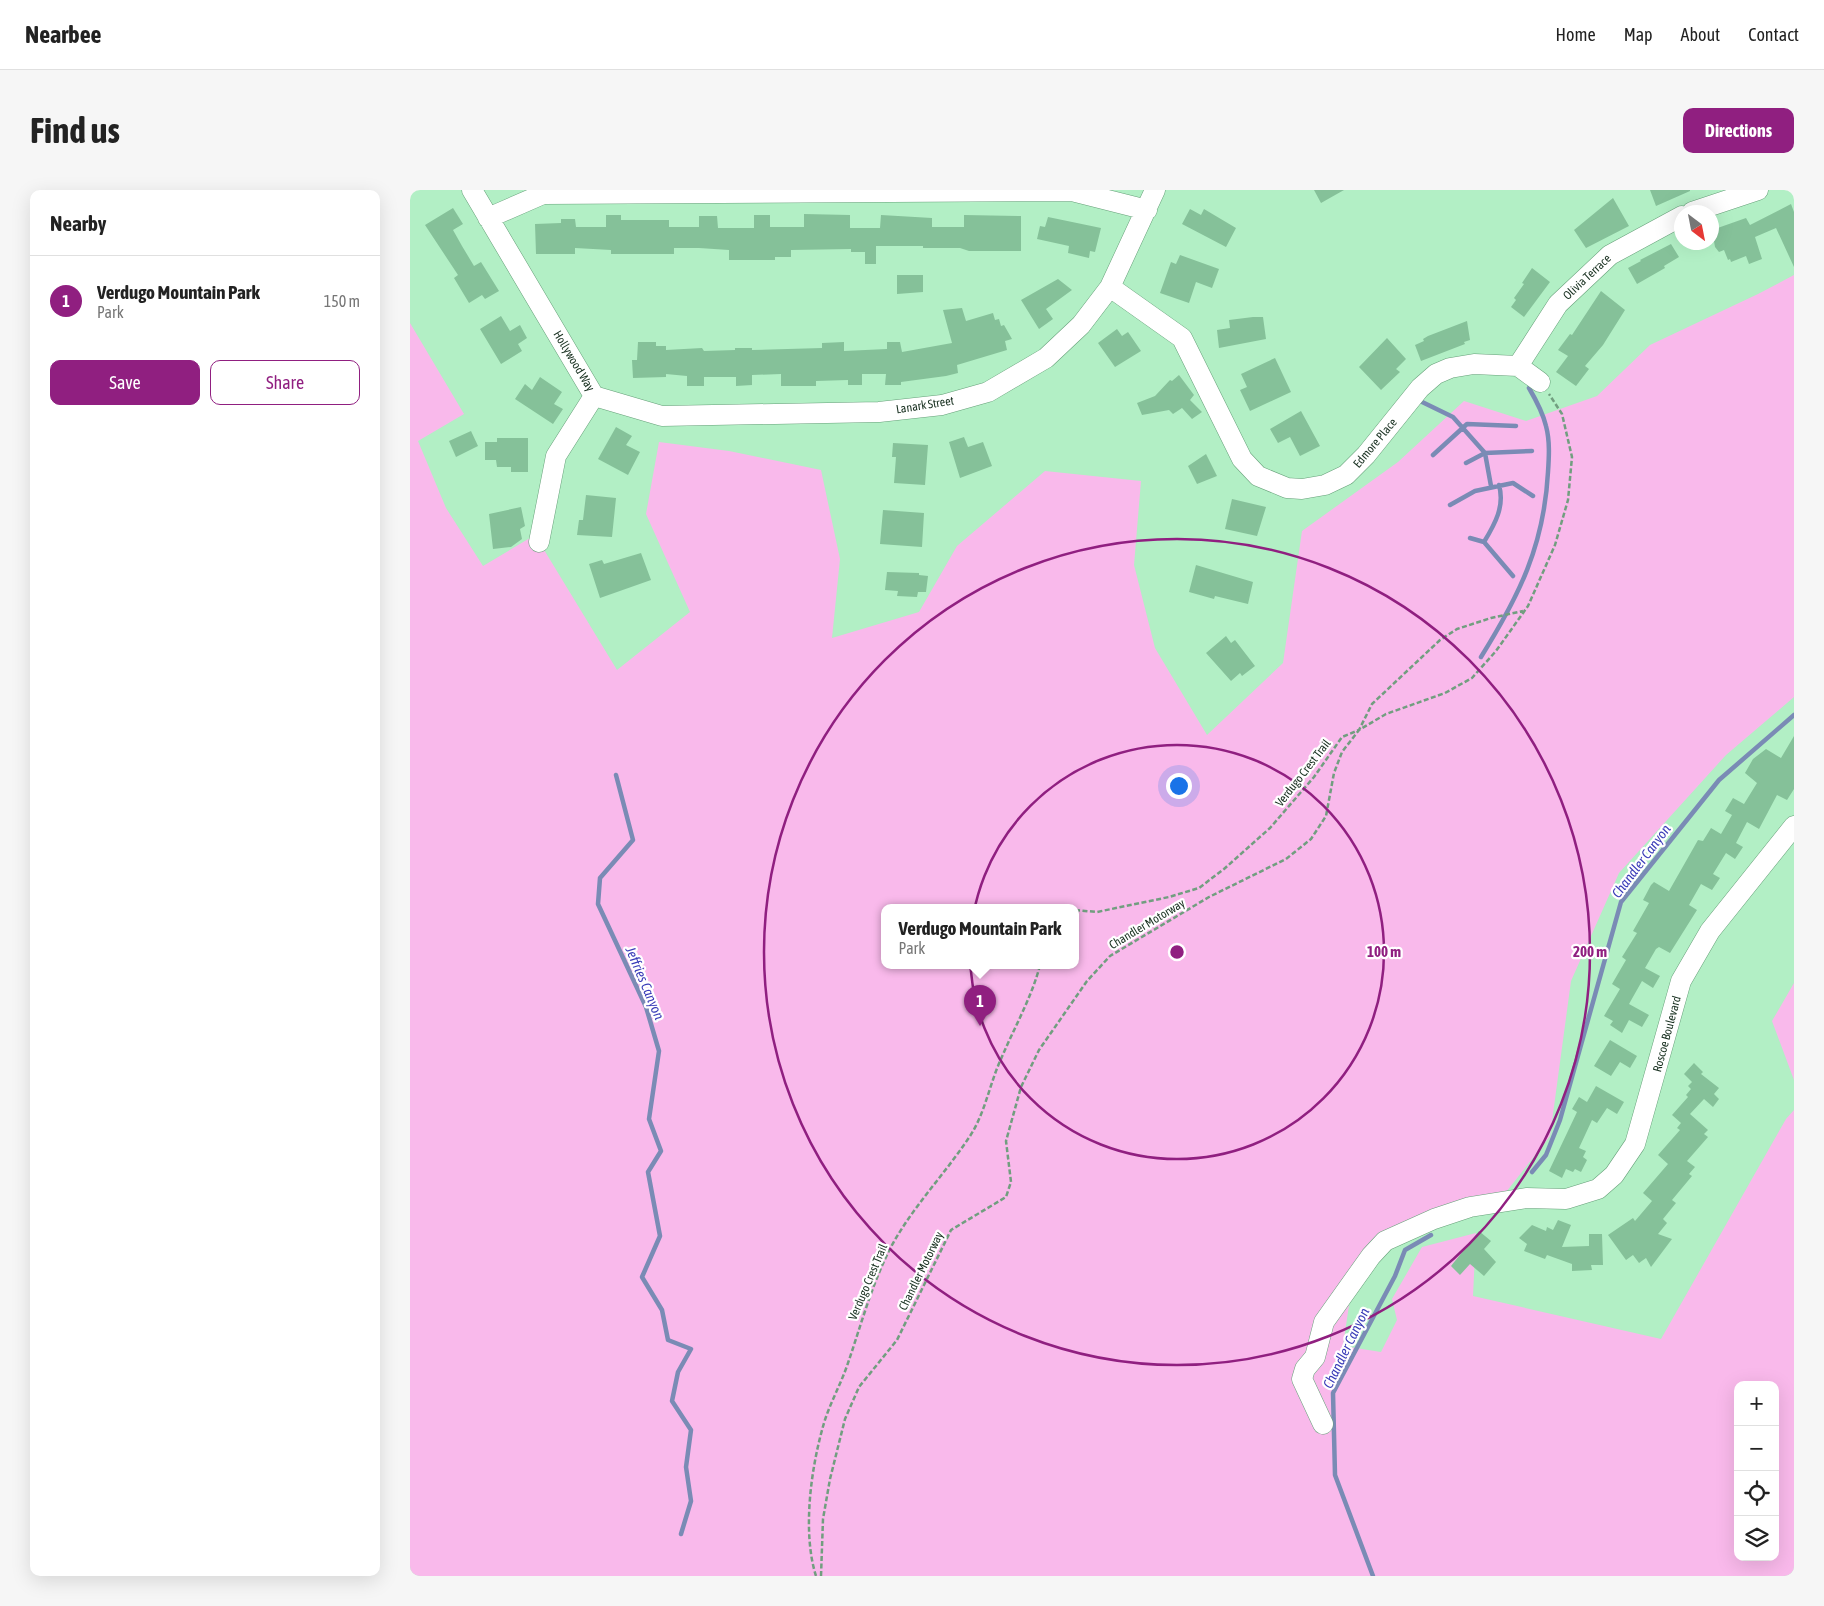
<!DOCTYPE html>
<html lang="en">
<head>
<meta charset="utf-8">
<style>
  body { margin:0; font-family:"Asap Condensed",sans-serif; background:#f6f6f6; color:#222 }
  .controls { position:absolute; right:15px; bottom:15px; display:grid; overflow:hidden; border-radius:10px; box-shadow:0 5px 20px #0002 }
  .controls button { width:45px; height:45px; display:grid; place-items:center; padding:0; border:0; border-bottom:1px solid #e0e0e0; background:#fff; color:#222; font:25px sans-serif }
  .compass { position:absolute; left:1264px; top:15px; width:45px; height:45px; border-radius:50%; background:#fff; box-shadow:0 5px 20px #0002; rotate:148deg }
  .you { position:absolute; left:768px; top:595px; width:18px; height:18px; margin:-12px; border:4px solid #fff; border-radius:50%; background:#1a73e8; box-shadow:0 0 0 8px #1a73e833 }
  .badge { display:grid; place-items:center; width:32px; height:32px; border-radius:50%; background:#901f80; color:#fff; font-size:16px; font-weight:700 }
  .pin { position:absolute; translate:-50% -41px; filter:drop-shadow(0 1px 2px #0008) }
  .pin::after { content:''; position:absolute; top:26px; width:18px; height:15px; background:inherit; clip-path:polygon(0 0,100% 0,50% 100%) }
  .popup { position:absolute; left:471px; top:714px; width:198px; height:65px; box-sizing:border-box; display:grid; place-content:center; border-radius:10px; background:#fff; filter:drop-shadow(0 1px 4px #0005); font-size:16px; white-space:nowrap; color:#767676 }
  .popup b { font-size:19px; color:#222 }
  .popup::after { content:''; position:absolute; left:50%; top:100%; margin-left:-10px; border:10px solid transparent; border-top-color:#fff }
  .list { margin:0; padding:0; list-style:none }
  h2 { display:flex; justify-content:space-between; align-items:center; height:65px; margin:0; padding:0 20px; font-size:21px }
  h2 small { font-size:16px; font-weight:400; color:#767676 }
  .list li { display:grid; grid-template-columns:32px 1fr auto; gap:15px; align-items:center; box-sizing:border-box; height:90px; padding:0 20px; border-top:1px solid #e0e0e0 }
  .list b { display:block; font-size:19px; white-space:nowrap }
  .list p { margin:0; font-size:16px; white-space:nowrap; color:#767676 }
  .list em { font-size:16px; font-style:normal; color:#767676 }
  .actions { display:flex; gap:10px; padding:15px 20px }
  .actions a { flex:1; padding:11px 0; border:1px solid #901f80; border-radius:10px; text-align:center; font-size:18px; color:#901f80 }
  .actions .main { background:#901f80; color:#fff }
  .icon { flex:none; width:28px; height:28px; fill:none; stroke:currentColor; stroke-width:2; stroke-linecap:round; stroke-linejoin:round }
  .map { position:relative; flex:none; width:1384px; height:1386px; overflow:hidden; border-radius:10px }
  header { display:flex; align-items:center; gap:30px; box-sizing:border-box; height:70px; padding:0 25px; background:#fff; border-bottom:1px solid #e0e0e0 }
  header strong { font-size:24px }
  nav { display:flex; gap:28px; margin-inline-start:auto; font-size:18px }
  .intro { display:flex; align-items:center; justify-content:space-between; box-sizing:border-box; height:120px; padding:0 30px }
  h1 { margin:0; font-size:35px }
  .button { padding:12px 22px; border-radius:10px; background:#901f80; color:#fff; font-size:18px; font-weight:700 }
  main { display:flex; gap:30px; padding:0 30px }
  aside { flex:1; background:#fff; border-radius:10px; box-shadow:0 5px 20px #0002 }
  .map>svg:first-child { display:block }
  .green { fill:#f9b9eb; fill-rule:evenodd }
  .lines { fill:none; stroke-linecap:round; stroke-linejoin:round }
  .stream { stroke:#7a8bb5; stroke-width:4.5 }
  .building { fill:#85c199 }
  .minor-casing { stroke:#66a079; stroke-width:21 }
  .path { stroke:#719e7f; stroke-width:2.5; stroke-dasharray:5 2.5; stroke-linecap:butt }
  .minor { stroke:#fff; stroke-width:20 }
  .ring { fill:none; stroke:#901f80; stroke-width:2.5 }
  .labels { text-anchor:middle; stroke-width:4.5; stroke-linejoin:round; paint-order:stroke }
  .street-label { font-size:12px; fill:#193121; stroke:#fff }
  .water-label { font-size:14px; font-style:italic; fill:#3a3cb8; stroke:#fff }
  .centre { fill:#901f80; stroke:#fff; stroke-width:2.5 }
  .ring-label { font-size:15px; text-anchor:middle; font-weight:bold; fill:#901f80; stroke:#fff; stroke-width:4.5; stroke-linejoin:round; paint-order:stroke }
</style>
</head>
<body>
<header>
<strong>Nearbee</strong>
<nav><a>Home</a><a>Map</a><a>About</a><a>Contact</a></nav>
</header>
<div class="intro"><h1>Find us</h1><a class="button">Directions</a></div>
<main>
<aside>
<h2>Nearby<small></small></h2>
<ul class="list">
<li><span class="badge">1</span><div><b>Verdugo Mountain Park</b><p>Park</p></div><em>150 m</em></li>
</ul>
<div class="actions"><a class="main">Save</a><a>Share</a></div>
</aside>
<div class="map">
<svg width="1384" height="1386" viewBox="0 0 1384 1386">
  <rect width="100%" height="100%" fill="#b2efc5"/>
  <path class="green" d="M1384 85V507L1316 565 1209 683 1161 791 1140 946 1093 1006 992 1036 943 1088 933 1156 971 1162 987 1130 982 1109 1012 1057 1066 1043 1063 1106 1251 1149 1376 929 1384 920V1386H0V133L54 224 8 251 36 318 73 376 125 345 207 480 280 422 236 324 249 252 319 261 411 280 430 369 422 448 509 422 547 356 635 281 731 291 724 375 745 458 797 545 873 473 892 341 988 272 1054 211 1116 231 1187 206 1240 155 1348 104ZM475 717H665V775H475ZM1328 1195H1365V1367H1328Z
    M1384 793V890L1362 831Z"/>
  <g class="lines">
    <path class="stream" d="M1008 210 1043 227 1075 263 1081 296
      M1023 265 1057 234 1106 236
      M1056 273 1075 263 1122 261
      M1040 315 1065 301 1103 293 1123 306
      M1060 348 1074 352 1103 386
      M1074 352C1085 334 1095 316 1089 295
      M1071 467C1109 406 1134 356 1138 282 1139 267 1140 251 1136 236 1133 223 1126 210 1119 198
      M206 585 223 650 190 688 188 714 236 817 249 861 239 929 251 961 238 982 250 1046 232 1087 252 1120 258 1150 281 1159 268 1182 262 1211 281 1240 276 1277 281 1311 271 1344
      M1122 982 1136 965 1150 930 1211 712 1309 590 1384 525
      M963 1386 925 1285 923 1203 985 1086 995 1060 1021 1045"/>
  </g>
  <path class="building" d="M904 0H934L911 13Z
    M1240 0H1280V1L1246 16Z
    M1203 8 1219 36 1176 58 1164 40Z
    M1381 14 1384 22V77L1366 38 1345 47 1352 69 1339 74 1336 66 1321 72 1320 69 1318 70 1314 60 1309 62 1305 57 1302 40 1336 28 1340 35Z
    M43 18 53 34 43 40 52 56 64 76 71 72 89 101 75 109 72 105 59 113 44 88 48 85 15 35Z
    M780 19 791 25 794 19 826 38 816 57 772 34Z
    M394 24 440 25V38H470L471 25 522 28V37H554V25L611 26V61H559L550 58H513V56H466V74H455V62H441V59L381 60V67H365V70H319V60L289 58H264V64H201V60L165 58V64H126L125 34 151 33V29H165L166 37H196V25H211V30H259V37H289V26H307L308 38H344V25H360V37H394Z
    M638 27 691 38 685 62 680 61 679 68 658 63 659 56 627 49 630 36 635 37Z
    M1261 54 1269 67 1254 76 1255 78 1227 94 1218 78 1231 71 1230 70Z
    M770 65 809 79 802 98 786 92 779 113 750 103 761 72 766 74Z
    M1122 78 1140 92 1114 127 1101 117 1106 110 1104 108 1114 94 1112 93Z
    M487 85H513V102L487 104Z
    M648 89 662 100 636 119 643 129 629 139 611 110Z
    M1191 101 1215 120 1193 155 1175 176 1179 179 1166 196 1146 182 1158 166 1148 160 1160 144 1162 145Z
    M552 118 556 131 583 123 585 130 589 129 591 136 594 135 602 149 595 151 597 160 547 175 548 183 536 186 491 192V195H475L476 184H452V195H438V190L406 191V196H371V184L342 185V195L326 196V187H294V196H277V186L256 184V187L223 188 222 170H227L228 152H246V156H256V160L292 158 294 161 325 160V158H342V160L412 158V153L434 152V161L477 159V152H490L492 162 542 153 533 120Z
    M91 126 100 141 110 135 117 148 108 154 112 161 91 174 70 139Z
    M843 127H853L856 149 809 158 807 140 820 138 819 130Z
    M1057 131 1060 150 1054 152 1055 154 1011 171 1005 155 1014 151 1013 149 1018 146Z
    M707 139 712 146 718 142 731 161 705 177 688 153Z
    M977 148 996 169 986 179 990 182 971 200 949 177Z
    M865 168 881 202 840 221 830 200 837 197 831 184Z
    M769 185 784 205 780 210 792 222 782 229 772 218 763 224 759 220 732 225 727 213 745 206 760 190 762 191Z
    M130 187 152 202 144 214 153 219 143 234 105 209 115 194 122 200Z
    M891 221 910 256 890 266 880 247 868 253 860 239Z
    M206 237 222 246 216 255 230 262 218 285 188 269Z
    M61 241 68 256 46 267 39 251Z
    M554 247 558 257 573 252 582 276 550 288 539 252Z
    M87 248H118V282H101V277H87L86 270H75V252H87Z
    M483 253 518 255 515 295 484 293 486 267H482Z
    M796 264 807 286 787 294 778 276Z
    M176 305 206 308 202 347 167 345 169 330H173Z
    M822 309 856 317 847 346 815 339Z
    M111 317 115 336 110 339 112 349 101 357 83 359 79 324Z
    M473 320 514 323 512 357 470 354Z
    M231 363 241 390 190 408 179 374 192 370 194 374Z
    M786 375 843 392 838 414 805 406 804 409 779 402Z
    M477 382 509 383V385L518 386 516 402H508L507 407 487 406 488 401 475 400Z
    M816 446 821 453 825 450 845 476 832 486 830 483 821 491 796 463Z
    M1384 546V599L1377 610 1367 605 1349 639 1337 632 1326 653 1333 657 1325 669 1316 663 1303 684 1310 688 1302 700 1291 694 1279 715 1287 720 1260 763 1249 757 1246 759 1235 778 1250 786 1243 798 1232 791 1219 814 1239 825 1232 837 1219 830 1212 843 1200 835 1203 831 1194 826 1210 799 1202 794 1216 770 1212 767 1227 743 1223 741 1239 713 1233 710 1241 695 1244 692 1259 701 1288 650 1293 651 1301 638 1311 644 1322 625 1315 621 1323 608 1334 614 1347 593 1335 583 1343 569 1356 559 1371 568Z
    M1200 850 1227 866 1220 878 1210 872 1201 886 1184 876Z
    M1284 873 1293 882 1291 884 1309 898 1304 904 1309 909 1303 917 1294 909 1280 924 1298 940 1294 944 1298 947 1277 971 1285 977 1279 984 1282 986 1262 1010 1266 1013 1253 1029 1257 1033 1248 1044 1262 1049 1241 1077 1236 1068 1229 1073 1223 1065 1216 1070 1198 1045 1223 1028 1225 1031 1242 1011 1233 1003 1258 974 1248 965 1270 940 1267 938 1271 933 1262 925 1278 907 1276 905 1281 899 1278 896 1282 892 1274 884Z
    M1186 896 1214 912 1207 924 1197 918 1187 933 1182 930 1169 958 1176 961 1173 967 1177 970 1171 982 1165 979 1163 982 1156 979 1152 988 1139 981 1167 922 1162 919 1169 907 1177 912Z
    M1148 1030 1161 1035 1152 1057 1179 1056V1044H1192L1193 1075H1181L1182 1080 1162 1081V1074L1137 1065 1135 1069 1114 1061 1117 1054 1109 1048 1122 1035 1136 1041 1137 1037 1143 1040Z
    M1069 1041 1081 1051 1074 1059 1086 1072 1074 1086 1060 1074 1050 1085 1041 1076Z"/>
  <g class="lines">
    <defs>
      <path id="minor" d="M62 0 184 206 146 266 129 352
        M1282 22 1348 0
        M78 28 133 4 662 1 737 20
        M700 97 772 148 832 269 848 286 877 298 892 299 915 295 936 285 956 265 1010 198 1026 184 1040 178 1064 174 1108 176 1130 192
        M1108 176 1148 114 1200 65 1272 26
        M184 206 252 226 469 222 532 215 578 202 636 168 671 135 700 97 745 0
        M913 1234 892 1189 895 1179 905 1167 914 1132 961 1066 975 1051 1024 1029 1060 1017 1116 1008 1156 1009 1188 999 1204 985 1225 954 1271 791 1300 741 1384 636"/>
    </defs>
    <use href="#minor" class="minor-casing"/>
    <path class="path" d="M665 720 687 722 759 707 789 698 814 679 860 638 904 587 932 547 949 540 962 514 1030 450 1047 439 1081 428 1113 421
      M406 1386C392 1342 401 1277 414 1233 420 1213 431 1194 438 1173 450 1138 460 1101 476 1067 496 1024 532 988 558 949 575 925 579 895 591 869 604 838 622 807 630 775
      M411 1386 413 1329 420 1289 435 1229 449 1197 487 1150 541 1040 596 1007 601 992 596 951 611 897 629 860 677 791 700 766 799 707 876 669 901 649 916 626 924 583 932 562 949 540 976 524 1035 503 1062 488 1086 461 1118 416 1145 355 1158 310 1162 267 1152 224 1139 204"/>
    <use href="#minor" class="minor"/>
  </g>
  <g class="ring">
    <circle cx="767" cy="762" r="207"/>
    <circle cx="767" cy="762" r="413"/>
  </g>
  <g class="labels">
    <g class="street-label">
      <text transform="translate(1177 87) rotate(-43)" y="4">Olivia Terrace</text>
      <text transform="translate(164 171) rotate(59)" y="4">Hollywood Way</text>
      <text transform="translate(515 215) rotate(-9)" y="4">Lanark Street</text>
      <text transform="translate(965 253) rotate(-50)" y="4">Edmore Place</text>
      <text transform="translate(893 583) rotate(-52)" y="4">Verdugo Crest Trail</text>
      <text transform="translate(737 734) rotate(-31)" y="4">Chandler Motorway</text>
      <text transform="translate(1257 844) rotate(-75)" y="4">Roscoe Boulevard</text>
      <text transform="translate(511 1081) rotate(-64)" y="4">Chandler Motorway</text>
      <text transform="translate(458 1092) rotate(-67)" y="4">Verdugo Crest Trail</text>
    </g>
    <g class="water-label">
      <text transform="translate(1231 671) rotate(-53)" y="5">Chandler Canyon</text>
      <text transform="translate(235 793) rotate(67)" y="5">Jeffries Canyon</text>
      <text transform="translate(936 1158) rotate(-64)" y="5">Chandler Canyon</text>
    </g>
  </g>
  <circle cx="767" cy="762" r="8" class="centre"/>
  <g class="ring-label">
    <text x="974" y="767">100 m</text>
    <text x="1180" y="767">200 m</text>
  </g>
</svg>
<div class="controls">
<button>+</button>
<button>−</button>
<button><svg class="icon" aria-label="locate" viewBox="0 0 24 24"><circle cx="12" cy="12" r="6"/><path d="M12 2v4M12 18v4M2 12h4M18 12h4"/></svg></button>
<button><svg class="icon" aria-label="layers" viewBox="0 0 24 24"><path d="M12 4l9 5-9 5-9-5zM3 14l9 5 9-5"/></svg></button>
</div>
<svg class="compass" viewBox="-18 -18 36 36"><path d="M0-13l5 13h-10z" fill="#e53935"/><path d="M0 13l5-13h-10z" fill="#767676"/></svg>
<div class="you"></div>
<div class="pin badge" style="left:570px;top:836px">1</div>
<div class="popup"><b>Verdugo Mountain Park</b>Park</div>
</div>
</main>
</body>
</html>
